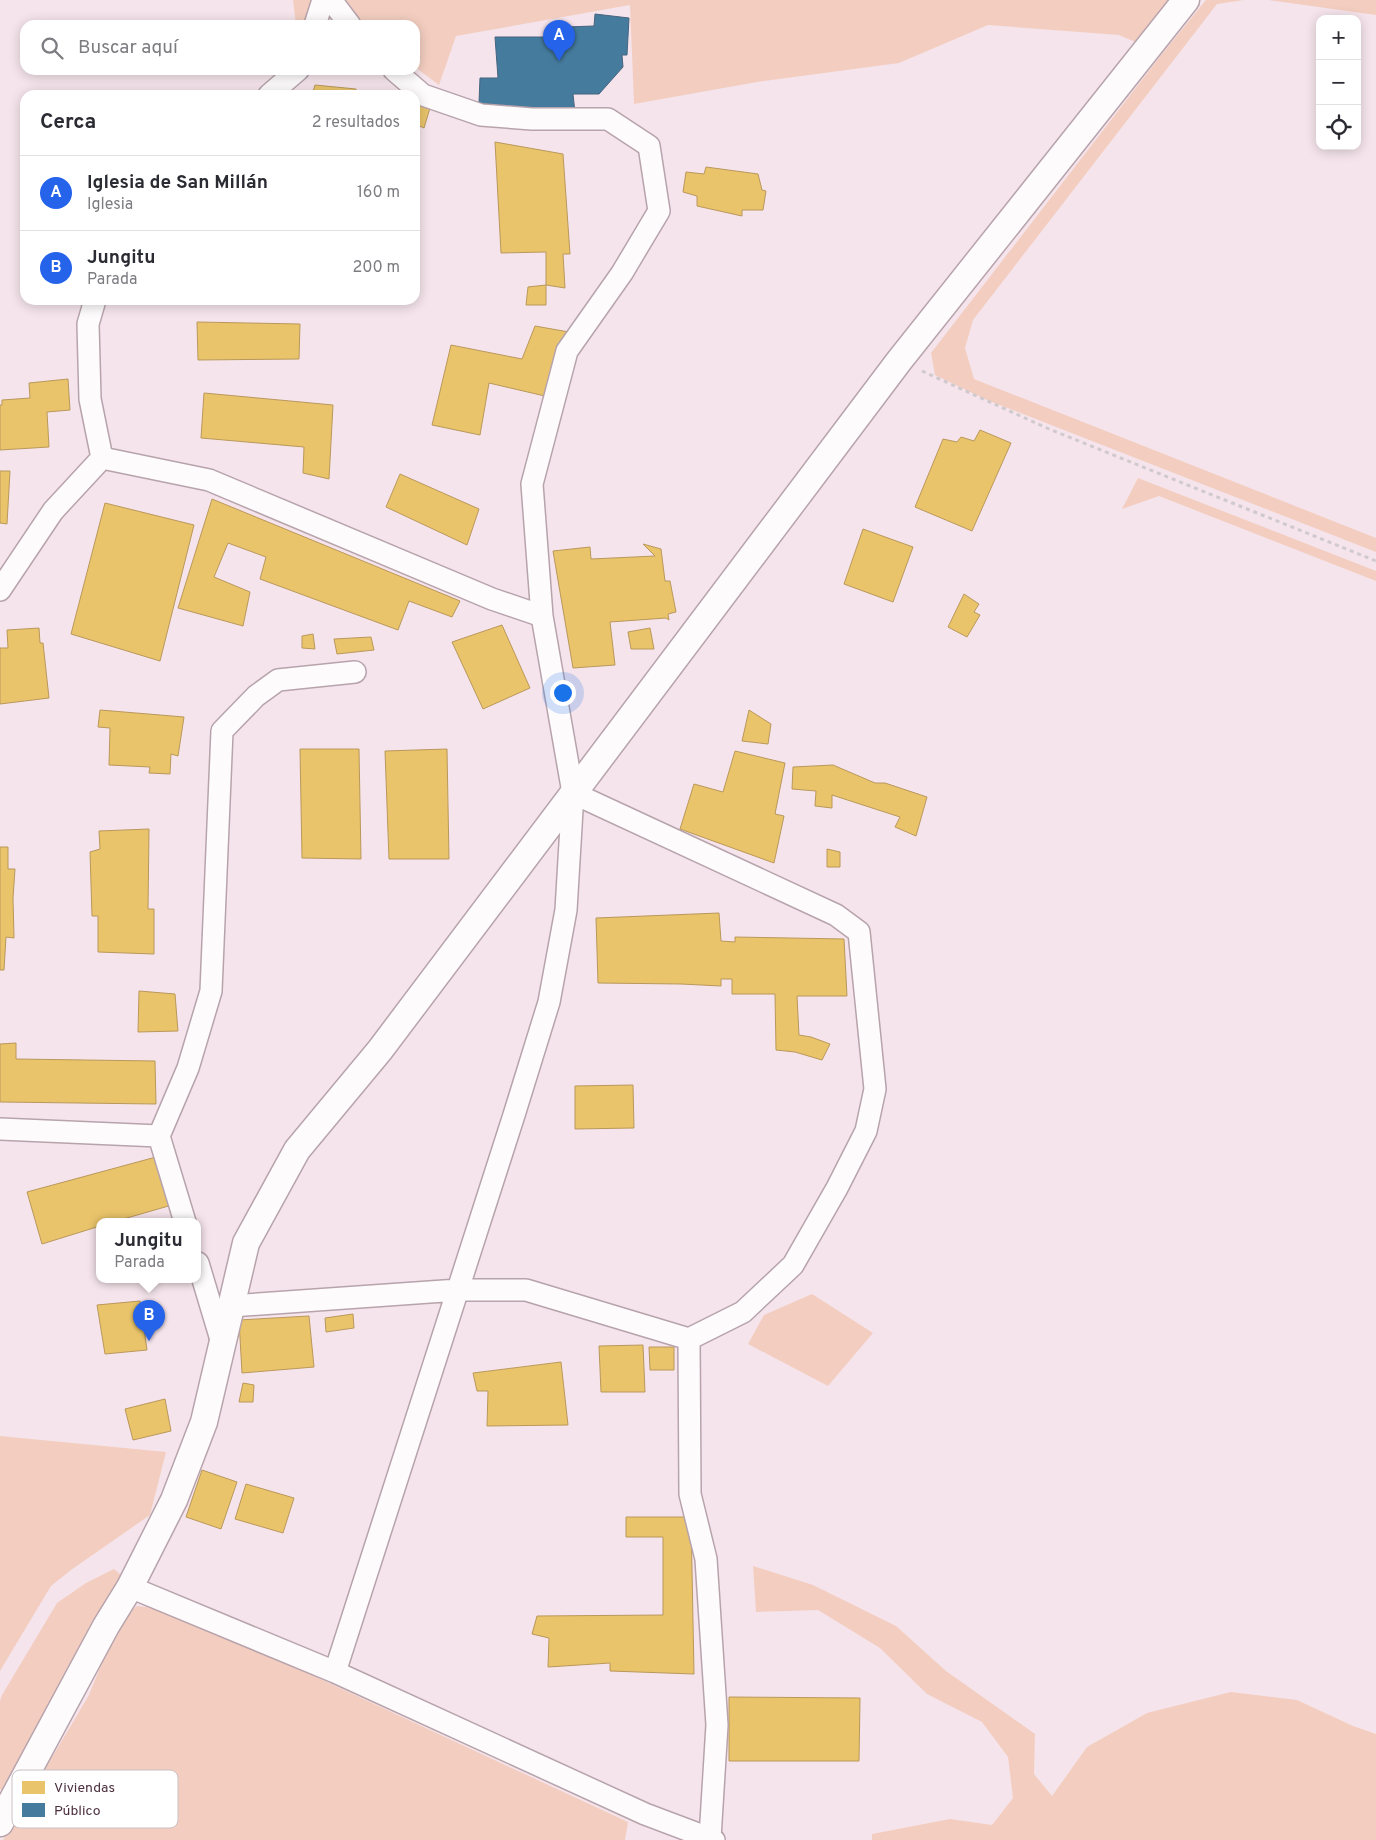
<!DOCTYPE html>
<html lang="es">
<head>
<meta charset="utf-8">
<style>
  body { margin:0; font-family:Overpass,sans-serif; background:#f7f7f7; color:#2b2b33 }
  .controls { position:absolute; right:15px; top:15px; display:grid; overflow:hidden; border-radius:10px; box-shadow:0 2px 12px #0003 }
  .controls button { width:45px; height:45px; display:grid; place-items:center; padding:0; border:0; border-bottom:1px solid #e1e1e2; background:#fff; color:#2b2b33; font:25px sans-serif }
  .you { position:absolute; left:562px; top:692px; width:18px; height:18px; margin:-12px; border:4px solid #fff; border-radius:50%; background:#1a73e8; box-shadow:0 0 0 8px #1a73e833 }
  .badge { display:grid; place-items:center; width:32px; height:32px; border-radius:50%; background:#2563eb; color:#fff; font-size:16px; font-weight:700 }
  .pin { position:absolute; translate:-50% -41px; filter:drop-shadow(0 1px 2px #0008) }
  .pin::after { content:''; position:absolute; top:26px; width:18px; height:15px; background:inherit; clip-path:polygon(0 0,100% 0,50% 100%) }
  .popup { position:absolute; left:96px; top:1218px; width:105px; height:65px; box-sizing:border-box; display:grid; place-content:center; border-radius:10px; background:#fff; filter:drop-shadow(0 1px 4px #0005); font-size:16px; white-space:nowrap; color:#7c7c81 }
  .popup b { font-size:19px; color:#2b2b33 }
  .popup::after { content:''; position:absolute; left:50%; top:100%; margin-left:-10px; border:10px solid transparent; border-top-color:#fff }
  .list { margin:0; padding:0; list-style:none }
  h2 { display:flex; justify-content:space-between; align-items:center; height:65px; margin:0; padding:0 20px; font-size:21px }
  h2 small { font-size:16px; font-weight:400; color:#7c7c81 }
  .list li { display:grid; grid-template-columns:32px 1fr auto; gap:15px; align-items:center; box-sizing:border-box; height:75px; padding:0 20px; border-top:1px solid #e1e1e2 }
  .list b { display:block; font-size:19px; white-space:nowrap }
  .list p { margin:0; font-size:16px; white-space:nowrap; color:#7c7c81 }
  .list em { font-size:16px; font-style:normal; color:#7c7c81 }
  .icon { flex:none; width:28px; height:28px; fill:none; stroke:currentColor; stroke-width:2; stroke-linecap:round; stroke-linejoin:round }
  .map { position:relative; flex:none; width:1376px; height:1840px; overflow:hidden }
  .search { position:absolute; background:#fff; box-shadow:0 2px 12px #0003; left:20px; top:20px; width:400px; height:55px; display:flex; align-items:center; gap:12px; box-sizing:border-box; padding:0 18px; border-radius:15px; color:#7c7c81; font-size:19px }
  .panel { position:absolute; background:#fff; box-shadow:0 2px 12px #0003; left:20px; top:90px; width:400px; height:215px; border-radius:15px }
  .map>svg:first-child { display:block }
  .green { fill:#f3cec0 }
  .homes { fill:#e9c46a; stroke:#ba985c }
  .public { fill:#457b9d; stroke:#476480 }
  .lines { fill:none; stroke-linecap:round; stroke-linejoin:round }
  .minor-casing { stroke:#b7a3ac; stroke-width:24 }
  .tertiary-casing { stroke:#b7a3ac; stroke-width:29 }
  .path { stroke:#d0c9cd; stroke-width:3; stroke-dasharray:4 4; stroke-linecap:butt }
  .minor { stroke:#fefbfc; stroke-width:21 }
  .tertiary { stroke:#fefbfc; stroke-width:26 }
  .key { fill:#fff; stroke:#c9c1c5; stroke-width:1 }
  .key-label { font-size:14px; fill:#4c303d }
</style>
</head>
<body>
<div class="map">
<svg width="1376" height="1840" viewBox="0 0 1376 1840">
  <rect width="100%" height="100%" fill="#f5e4eb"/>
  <path class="green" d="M293 0H313L314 4 304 25H296Z
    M335 0H1175L1142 45 1119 35 988 25 899 63 757 82 634 104 630 5 456 36 439 85 415 67V25H360Z
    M1206 0H1244L1217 4 973 320 965 348 974 379 1376 538V552L987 400 935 375 931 353 1162 54Z
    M1269 0H1376V15Z
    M1138 478 1376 571V581L1159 496 1122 509Z
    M812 1294 873 1333 828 1386 748 1344 764 1315Z
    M0 1436 166 1452 150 1515 71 1570 51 1586 0 1671Z
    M753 1566 813 1585 896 1626 946 1671 1035 1734 1034 1774 1052 1796 1087 1747 1147 1713 1231 1692 1297 1700 1353 1726 1376 1734V1840H872V1834L950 1819 992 1825 1013 1798 1008 1757 982 1722 927 1694 880 1648 818 1610 756 1612Z
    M114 1569 121 1575 109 1599 4 1791 0 1789V1701L2 1695 57 1603 86 1583Z
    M137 1606 172 1610 628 1822 625 1840H3L89 1695 119 1620Z"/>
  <path class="homes" d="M315 85 356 89V95H312Z
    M415 102 430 108 424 128 415 124Z
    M495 142 563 154 570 254H563L565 288 546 285V252L501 253Z
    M706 167 758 174 762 190 766 191 763 210H742V216L697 206V196L683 192 686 172 704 174Z
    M546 285V305H526L528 287Z
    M197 322 300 324 299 359 198 360Z
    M535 326 569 332 549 397 489 383 480 435 432 425 451 345 522 359Z
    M68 379 70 410 47 412 49 447 0 450V405H2V400L30 398 29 383Z
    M204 393 333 405 329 479 303 473 304 447 201 438Z
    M980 430 1011 443 972 531 915 507 943 439 957 442 961 437 974 441Z
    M0 471H10L7 524 0 523Z
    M400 474 479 509 467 545 386 507Z
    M212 499 414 582 460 601 452 617 409 601 398 630 260 579 266 557 228 543 214 577 250 592 243 626 178 608Z
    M105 503 194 525 160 661 71 634Z
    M863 529 913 547 893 602 844 584Z
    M643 544 661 549 665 581H670L676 612 668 614 669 620 666 618 610 622 615 665 573 668 553 551 590 547 591 559 655 556Z
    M964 594 979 604 974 612 980 615 967 637 948 627Z
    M502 625 530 688 483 709 452 642Z
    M39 628 40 643H43L49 698 0 704V648H8L7 630Z
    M650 628 654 649H631L628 632Z
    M313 634 315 649 302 648V636Z
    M371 637 374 650 337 654 334 639Z
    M100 710 184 717 178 756 171 754 170 774 149 773 150 767 109 765 110 728 98 727Z
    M749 710 771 724 768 744 742 741Z
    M300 749H359L361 859 302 858Z
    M447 749 449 859H389L385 751Z
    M735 751 785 763 775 814 784 816 774 863 680 829 694 784 723 792Z
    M833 765 875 783H885L927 797 916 836 895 827 900 817 832 795V808L815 806 816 791 792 789 793 767Z
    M149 829 148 909H154V954L98 952V916H92L90 852 100 849 99 831Z
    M0 847H8V869H15L13 898 14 938 6 937 4 970H0Z
    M827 849 840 852V867H827Z
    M719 913 721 941 735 942V937L844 939 847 996H797L799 1035 811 1037 830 1044 822 1060 795 1052 776 1050 775 994H732V979H721V986L681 984 598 983 596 918Z
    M139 991 175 994 178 1031 138 1032Z
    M16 1043V1059L155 1061 156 1104 0 1102V1044Z
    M633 1085 634 1128 575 1129V1086Z
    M156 1157 172 1205 113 1222H100V1226L42 1244 27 1192Z
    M140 1301 147 1350 105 1354 97 1305Z
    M353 1314 354 1328 326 1332 325 1318Z
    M309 1316 314 1367 242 1373 239 1320Z
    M643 1345 645 1392H601L599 1346Z
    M649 1347H674V1370H650Z
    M561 1362 568 1425 487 1426 488 1391H477L473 1373Z
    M243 1383 254 1385 253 1402H239Z
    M165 1399 171 1431 133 1440 125 1409Z
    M202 1470 237 1482 221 1529 186 1517Z
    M246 1484 294 1498 283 1533 235 1519Z
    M626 1517H691L694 1674 610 1671V1663L548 1667 549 1638 532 1634 537 1616 663 1615V1537H626Z
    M729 1697 860 1698 859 1761H729Z"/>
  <path class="public" d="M595 14 629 18 627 55H622L623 67 599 94H573L575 113 479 103 480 78H498L495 37H565V27L594 26Z"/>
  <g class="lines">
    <defs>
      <path id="minor" d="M331 0 350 25
        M315 25 323 0
        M269 95 298 70
        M95 300 88 324 90 399 102 458
        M102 458 209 480 492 599 542 616
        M0 590 53 511 102 458
        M0 1129 159 1136 185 1222
        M159 1136 188 1068 211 991 222 731 256 696 278 680 355 672
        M198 1263 222 1343
        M231 1306 458 1290H526L689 1339 743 1312 793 1265 837 1188 866 1131 875 1089 859 932 836 915 573 793
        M689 1339 690 1494 706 1559 717 1725 710 1838
        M130 1587 335 1672 645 1814 714 1840
        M335 1672 514 1115 549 1002 566 910 573 793 542 616 532 484 567 351 622 273 659 211 649 146 608 119H532L481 115 423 95 394 70"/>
      <path id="tertiary" d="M0 1823 106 1626 130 1587 174 1500 204 1422 246 1243 297 1150 380 1050 899 361 1186 0"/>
    </defs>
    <use href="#minor" class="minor-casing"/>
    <use href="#tertiary" class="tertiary-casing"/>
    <path class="path" d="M922 371 1049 429 1376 561"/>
    <use href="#minor" class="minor"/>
    <use href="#tertiary" class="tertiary"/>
  </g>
  <rect x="12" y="1770" width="166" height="58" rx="8" class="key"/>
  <rect x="22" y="1781" width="23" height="13" fill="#e9c46a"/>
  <rect x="22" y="1803" width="23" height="14" fill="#457b9d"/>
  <g class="key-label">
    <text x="54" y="1792">Viviendas</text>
    <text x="54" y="1815">Público</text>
  </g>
</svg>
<div class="controls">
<button>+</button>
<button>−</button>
<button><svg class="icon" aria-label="locate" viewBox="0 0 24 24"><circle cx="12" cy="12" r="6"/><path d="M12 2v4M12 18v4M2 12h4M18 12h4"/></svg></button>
</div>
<div class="you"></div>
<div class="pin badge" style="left:559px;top:61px">A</div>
<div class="pin badge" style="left:149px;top:1341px">B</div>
<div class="popup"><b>Jungitu</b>Parada</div>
<div class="search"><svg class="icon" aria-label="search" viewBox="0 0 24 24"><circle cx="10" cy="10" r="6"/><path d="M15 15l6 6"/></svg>Buscar aquí</div>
<section class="panel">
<h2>Cerca<small>2 resultados</small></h2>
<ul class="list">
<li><span class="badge">A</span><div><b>Iglesia de San Millán</b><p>Iglesia</p></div><em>160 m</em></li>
<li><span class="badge">B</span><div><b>Jungitu</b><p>Parada</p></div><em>200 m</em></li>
</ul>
</section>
</div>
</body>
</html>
